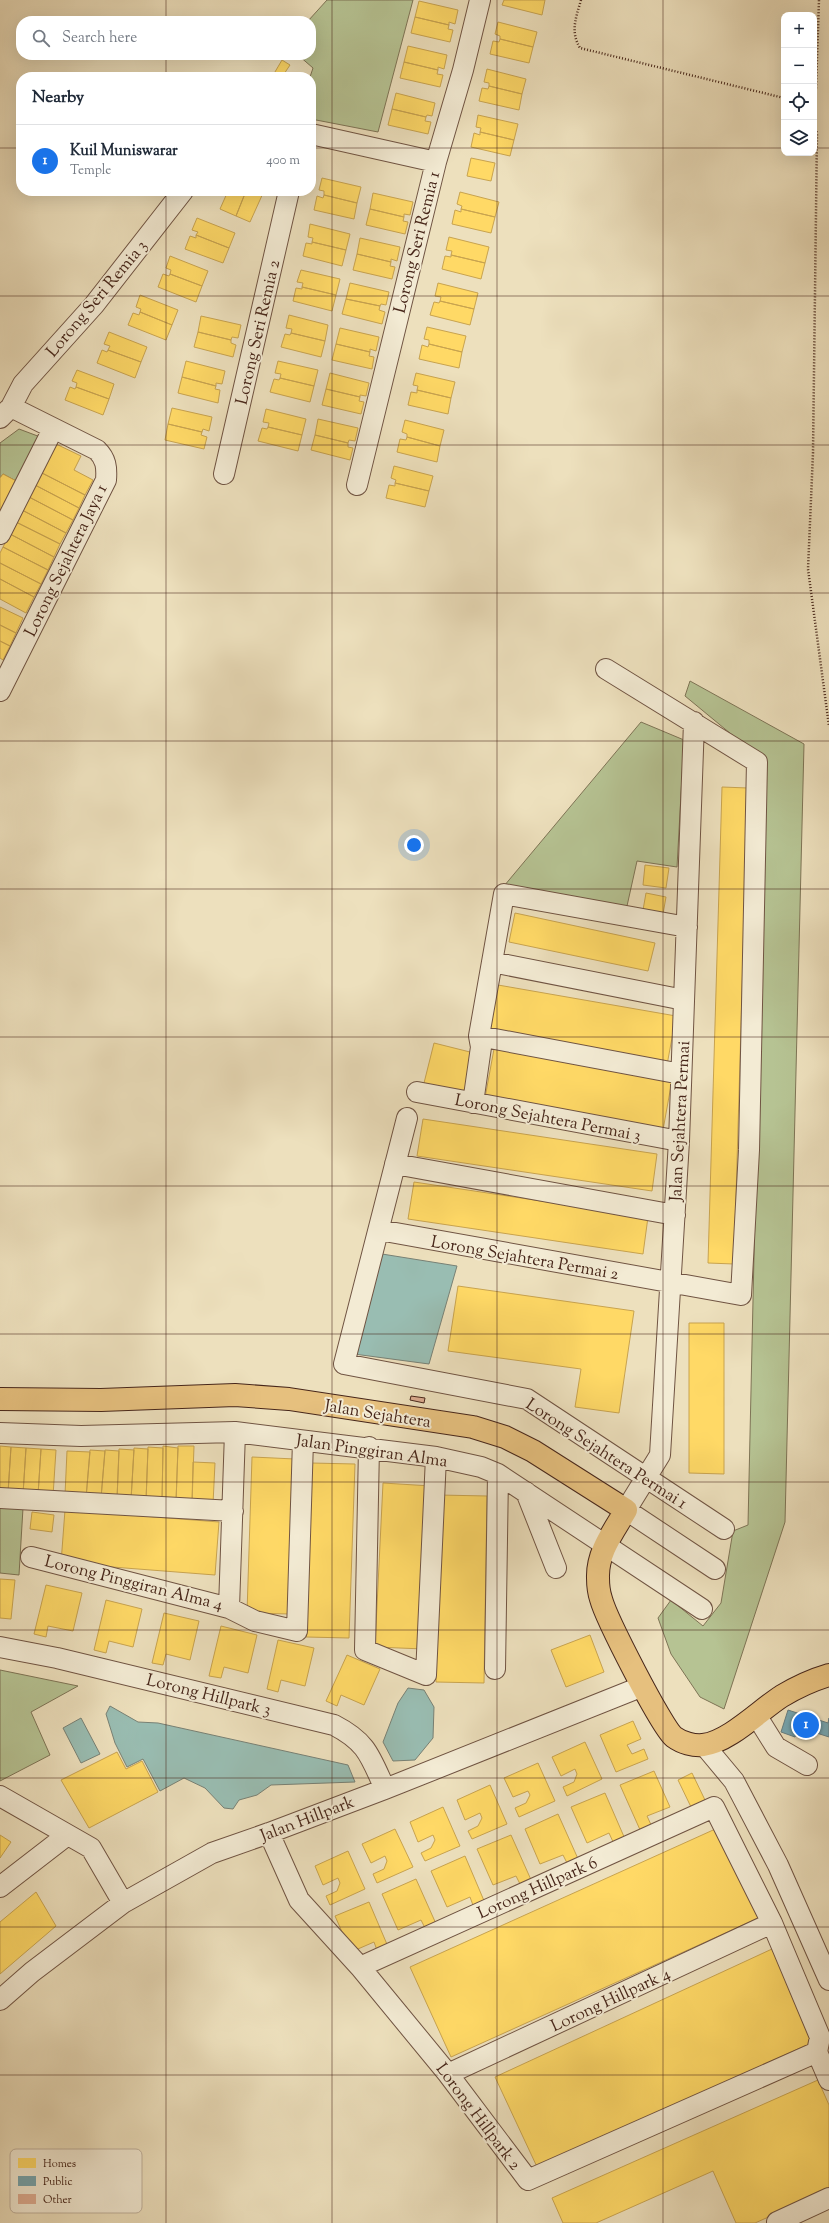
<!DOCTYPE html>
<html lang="en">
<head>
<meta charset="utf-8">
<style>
  body { margin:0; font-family:"Sorts Mill Goudy",serif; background:#f2f2f3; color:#1f2937 }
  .controls { position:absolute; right:12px; top:12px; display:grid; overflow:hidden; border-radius:8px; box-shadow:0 4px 16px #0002 }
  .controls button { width:36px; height:36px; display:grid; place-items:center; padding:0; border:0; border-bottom:1px solid #e0e1e3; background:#fff; color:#1f2937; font:20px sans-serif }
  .you { position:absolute; left:414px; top:845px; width:14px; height:14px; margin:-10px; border:3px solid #fff; border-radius:50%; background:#1a73e8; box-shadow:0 0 0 6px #1a73e833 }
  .badge { display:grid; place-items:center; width:26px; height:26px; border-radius:50%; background:#1a73e8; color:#fff; font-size:13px; font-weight:700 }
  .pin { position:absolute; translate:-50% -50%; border:2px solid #fff; box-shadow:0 1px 4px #0006 }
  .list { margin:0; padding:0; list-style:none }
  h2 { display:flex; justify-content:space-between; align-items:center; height:52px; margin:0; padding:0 16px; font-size:17px }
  h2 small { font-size:13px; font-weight:400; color:#747a83 }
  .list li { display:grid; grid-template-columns:26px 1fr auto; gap:12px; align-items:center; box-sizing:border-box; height:72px; padding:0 16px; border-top:1px solid #e0e1e3 }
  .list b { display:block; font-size:15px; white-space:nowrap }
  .list p { margin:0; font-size:13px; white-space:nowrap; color:#747a83 }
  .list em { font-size:13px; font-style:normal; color:#747a83 }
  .icon { flex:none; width:22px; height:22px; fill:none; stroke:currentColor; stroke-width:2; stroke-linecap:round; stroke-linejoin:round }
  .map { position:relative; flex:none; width:829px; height:2223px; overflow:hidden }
  .search { position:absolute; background:#fff; box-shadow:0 4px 16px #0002; left:16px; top:16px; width:300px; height:44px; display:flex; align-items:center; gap:10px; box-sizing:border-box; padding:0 14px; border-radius:16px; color:#747a83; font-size:15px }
  .panel { position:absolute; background:#fff; box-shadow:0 4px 16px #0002; left:16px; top:72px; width:300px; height:124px; border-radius:16px }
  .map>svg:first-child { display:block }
  .green { fill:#b6c393; stroke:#7e7456 }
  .water { fill:#99bdb2; stroke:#788175 }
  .homes { fill:#ffd966; stroke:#c8a34f }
  .public { fill:#76a5af; stroke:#687f82 }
  .building { fill:#dead92; stroke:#47261a }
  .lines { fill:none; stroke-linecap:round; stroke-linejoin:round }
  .minor-casing { stroke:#705443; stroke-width:22 }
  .major-casing { stroke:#47261a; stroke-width:24 }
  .path { stroke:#47261a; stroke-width:2.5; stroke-dasharray:1 2; stroke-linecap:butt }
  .minor { stroke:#f3ebd4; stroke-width:20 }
  .major { stroke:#e6c07e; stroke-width:22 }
  .grid { fill:none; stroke:#47261a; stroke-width:1; stroke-opacity:0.55 }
  .labels { text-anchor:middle; stroke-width:4; stroke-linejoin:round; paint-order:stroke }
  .street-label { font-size:17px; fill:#47261a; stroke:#f3ebd4 }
  .key { fill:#f3ebd4; stroke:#bfb09c; stroke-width:1 }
  .key-label { font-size:11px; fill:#47261a }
</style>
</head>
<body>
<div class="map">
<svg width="829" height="2223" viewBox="0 0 829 2223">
  <rect width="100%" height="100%" fill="#ede0bd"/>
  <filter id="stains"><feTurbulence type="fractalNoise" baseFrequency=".005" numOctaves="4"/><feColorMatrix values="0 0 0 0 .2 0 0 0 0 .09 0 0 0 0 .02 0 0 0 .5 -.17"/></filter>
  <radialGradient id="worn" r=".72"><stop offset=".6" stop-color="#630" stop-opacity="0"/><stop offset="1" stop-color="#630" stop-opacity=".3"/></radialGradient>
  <path class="green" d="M327 0H413L378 132 311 119 310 77 313 68 298 55H311V21H308Z
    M19 429 43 438 20 483 3 474 0 478V443Z
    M690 681 804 744 785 1522 724 1709 700 1697 671 1654 658 1618 671 1600 703 1626 721 1603 733 1531 748 1525 765 762 685 696Z
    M641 722 684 740 677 867 637 861 625 915 499 892Z
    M0 1506 23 1508 19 1575 0 1573Z
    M0 1670 78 1686 31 1712 50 1755 0 1781Z"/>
  <path class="water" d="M382 1254 457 1266 429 1364 354 1354Z
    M408 1688 424 1690 434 1707 433 1738 415 1760 393 1761 383 1742 398 1703Z
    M110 1706 138 1722 158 1723 348 1765 355 1782 271 1785 257 1795 239 1800 233 1809 224 1808 205 1788 184 1778 160 1791 143 1759 127 1767 115 1743 106 1714Z
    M81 1718 100 1754 81 1763 63 1728Z"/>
  <path class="homes" d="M504 0H545L542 15 502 5Z
    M419 1 458 10 455 24 449 22V25L415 17Z
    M415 17 449 25 448 29 453 30 450 42 411 33Z
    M498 22 537 32 533 47 500 39V36L495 34Z
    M500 39 533 47 529 63 490 54 493 41 499 42Z
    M408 46 447 55 444 69 438 67V70L404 62Z
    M282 60 290 65 282 77H272Z
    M404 62 438 70 437 74 443 75 440 87 400 78Z
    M487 69 526 79 522 94 489 86V83L484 82Z
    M489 86 522 94 519 110 479 101 482 88 488 89Z
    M396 93 435 103 432 116 427 115 426 117 392 109Z
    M392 109 426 117 425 121 431 122 428 134 388 125Z
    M478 115 518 124 514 140 480 132 481 128 476 127Z
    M480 132 514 140 510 156 471 147 474 133 480 135Z
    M471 158 495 163 491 181 467 176Z
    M322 178 361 187 357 203 324 195V191L319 190Z
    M228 191H246L236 216 220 209Z
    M246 191H264L250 222 236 216Z
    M460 192 499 202 495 217 461 209 462 206 457 204Z
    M373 193 413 202 410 215 404 214V217L370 209Z
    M324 195 357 203 354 219 314 210 317 196 323 198Z
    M370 209 404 217 403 221 408 222 405 234 366 225Z
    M461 209 495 217 491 233 452 224 455 210 461 212Z
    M197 218 235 233 229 248 196 235 198 232 192 230Z
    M310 224 350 234 346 250 312 242 313 238 308 237Z
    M196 235 229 248 223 263 185 249 190 236 196 238Z
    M449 237 489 247 485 263 451 255 452 251 446 250Z
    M360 238 400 247 397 261 391 259V262L357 254Z
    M312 242 346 250 342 266 303 256 306 243 312 244Z
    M357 254 391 262 390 266 395 267 392 279 353 270Z
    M451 255 485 263 481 279 442 269 445 256 451 257Z
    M170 256 208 271 202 286 170 274 171 270 166 268Z
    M301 270 340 279 336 295 302 287 303 283 297 282Z
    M163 274 169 276 170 274 202 286 196 302 158 287Z
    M350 283 389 292 386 305 381 304 380 306 346 299Z
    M438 283 478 293 474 309 440 301 441 297 435 296Z
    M302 287 336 295 332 311 293 301 296 288 302 289Z
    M140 295 178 310 172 325 140 312 141 309 136 307Z
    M346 299 380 306 379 310 385 312 382 324 342 314Z
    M440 301 474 309 470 325 430 315 434 302 439 303Z
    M140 312 172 325 166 340 128 325 133 313 139 315Z
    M289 315 328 325 325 341 291 333 292 329 286 328Z
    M201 316 241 325 238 338 232 337 231 340 198 332Z
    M427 327 466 336 462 352 429 344V340L424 339Z
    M340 328 379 337 376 351 370 349V352L336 344Z
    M109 332 147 347 141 362 108 350 110 346 104 344Z
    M198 332 231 340V343L236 345 233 357 194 347Z
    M291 333 325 341 321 357 281 347 285 334 290 335Z
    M336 344 370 352 369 356 374 357 372 369 332 360Z
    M429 344 462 352 459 368 419 359 422 345 428 347Z
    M102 350 107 352 108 350 141 362 135 378 97 363Z
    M186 361 225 371 222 384 216 383V386L182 377Z
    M278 361 318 370 314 386 280 378 281 374 275 373Z
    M77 370 114 384 109 399 76 387 77 383 72 381Z
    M330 373 369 383 366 396 360 395V397L326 389Z
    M416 373 455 382 451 398 417 390 418 386 413 385Z
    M182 377 216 386 215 389 220 390 218 403 178 393Z
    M280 378 314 386 310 402 270 392 274 379 279 380Z
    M70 387 75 389 76 387 109 399 103 415 65 400Z
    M326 389 360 397 359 401 364 402 361 414 322 405Z
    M417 390 451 398 448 414 408 405 411 392 417 393Z
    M172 408 212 417 209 431 203 429 202 432 168 424Z
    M266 409 306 419 302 435 268 427 269 423 263 422Z
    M318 419 358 428 355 441 349 440 348 443 315 435Z
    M405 420 444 430 440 446 407 437V434L402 432Z
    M168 424 202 432 201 435 207 437 204 449 165 440Z
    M268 427 302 435 298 451 258 441 262 428 267 429Z
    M315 435 348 443V447L353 448 350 460 311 450Z
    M407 437 440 446 437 462 397 452 400 439 406 440Z
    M56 444 81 456 74 470 93 480 85 495 42 473Z
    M394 466 433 476 429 491 395 483 396 480 391 478Z
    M42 473 85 495 79 508 35 485Z
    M3 474 20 483 5 512 0 510V478Z
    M395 483 429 491 425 507 386 498 389 485 395 486Z
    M35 485 79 508 73 520 29 497Z
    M29 497 73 520 66 533 22 510Z
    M22 510 66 533 60 544 16 522Z
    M16 522 60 544 54 557 10 534Z
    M10 534 54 557 48 570 3 547Z
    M3 547 48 570 41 584 0 563V553Z
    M0 563 41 584 34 597 0 579Z
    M0 579 34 597 26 613 0 599Z
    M0 607 23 618 16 633 0 625Z
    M0 625 16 633 10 646 0 641Z
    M0 641 10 646 3 660 0 658Z
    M722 787 748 788 734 1264 708 1263Z
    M645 865 669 868 666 888 643 885Z
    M646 893 666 897 663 914 643 910Z
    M515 913 655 943 648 971 509 942Z
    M498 985 676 1016 667 1065 489 1034Z
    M434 1043 474 1053 463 1097 423 1087Z
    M494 1049 672 1080 663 1130 485 1098Z
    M423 1119 657 1154 652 1191 417 1156Z
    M414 1182 648 1217 643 1254 408 1219Z
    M458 1286 634 1311 619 1413 575 1407 581 1369 448 1351Z
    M689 1323H724V1474L689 1473Z
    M0 1446 11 1447 8 1493H0Z
    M163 1446 178 1448 176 1502 162 1501Z
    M178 1446H194L192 1503 176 1502Z
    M11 1447 26 1448 23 1494 8 1493Z
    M148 1447 163 1448 162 1501H146Z
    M26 1448 41 1449 38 1495 23 1494Z
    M134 1448 148 1449 146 1501 131 1500Z
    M41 1449 56 1450 53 1496 38 1495Z
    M119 1449 134 1450 131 1500 117 1499Z
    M90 1450 105 1451 101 1498H86Z
    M105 1450 119 1451 117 1499 101 1498Z
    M67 1451 90 1452 86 1498 65 1495Z
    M252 1457 295 1459 290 1614 247 1613Z
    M193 1462 215 1463 213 1504 192 1503Z
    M311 1463 355 1464 349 1638 306 1637Z
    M383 1483 431 1486 424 1649 375 1647Z
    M439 1495 487 1496 484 1683 436 1682Z
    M65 1510 219 1522 215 1575 61 1563Z
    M32 1512 54 1515 52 1532 30 1529Z
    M0 1579 15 1580 11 1619 0 1618Z
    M46 1585 82 1593 73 1631 48 1626 46 1637 34 1634Z
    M106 1600 142 1609 133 1647 109 1641 106 1653 94 1650Z
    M164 1613 199 1621 190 1660 166 1654 163 1665 152 1663Z
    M221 1626 257 1635 248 1673 224 1667 221 1678 209 1676Z
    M590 1635 604 1672 566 1687 551 1650Z
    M278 1640 314 1648 305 1686 281 1680 278 1692 267 1689Z
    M347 1655 380 1669 364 1705 341 1695 337 1706 326 1701Z
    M633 1721 641 1739 627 1745 632 1754 644 1749 648 1759 616 1772 600 1735Z
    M585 1742 602 1779 567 1796 563 1787 574 1782 577 1774 575 1769 561 1776 552 1757Z
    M117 1752 126 1769 142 1761 158 1792 89 1828 61 1780Z
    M538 1763 555 1801 519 1817 515 1808 526 1803 530 1795 528 1791 513 1797 504 1778Z
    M654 1771 670 1807 647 1816 652 1827 641 1832 620 1785Z
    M692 1773 705 1800 691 1807 678 1780Z
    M490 1785 507 1824 472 1839 468 1831 478 1826 482 1818 480 1813 465 1820 457 1800Z
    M605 1793 625 1839 614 1844 609 1833 587 1843 571 1807Z
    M443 1807 460 1846 425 1861 421 1853 431 1848 435 1840 433 1835 418 1842 410 1822Z
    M558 1814 579 1861 568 1865 563 1855 540 1864 525 1829Z
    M722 1826 763 1916 451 2057 410 1967Z
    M395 1829 413 1867 377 1883 373 1874 384 1869 387 1861 385 1856 371 1863 362 1844Z
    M0 1835 11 1842 0 1858Z
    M511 1835 532 1882 521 1886 516 1876 493 1885 477 1849Z
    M348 1851 365 1889 330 1905 326 1896 337 1891 340 1883 338 1878 323 1885 315 1866Z
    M465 1856 485 1903 474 1908 470 1897 447 1907 431 1871Z
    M416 1879 437 1926 426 1930 421 1920 398 1930 382 1894Z
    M36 1892 56 1926 0 1974V1922Z
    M369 1902 389 1949 378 1953 374 1942 351 1952 335 1916Z
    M772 1949 815 2041 538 2169 495 2077Z
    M818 2080 829 2105V2190L755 2223H736L713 2171 596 2223H563L552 2198Z"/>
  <path class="public" d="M788 1710 828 1723 829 1718V1737L798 1727 795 1737 781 1732Z"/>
  <path class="building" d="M411 1396 425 1398 424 1403 410 1400Z"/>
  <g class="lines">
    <defs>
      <path id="minor" d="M311 134 436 162
        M0 418 11 407 23 384 94 305 183 191
        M224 474 289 191
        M357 485 436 162 463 70 480 0
        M0 534 53 429
        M0 691 106 480C107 467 106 459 97 450L11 407
        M694 722 679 1141 660 1455 626 1510 715 1569
        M492 962 684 1000
        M479 1036 681 1074
        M417 1092 679 1141
        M473 1103 481 1047 479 1036 504 894 687 927
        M407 1118 344 1364 527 1399 724 1529
        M395 1164 675 1215
        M379 1230 741 1295 749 1150 757 762 606 669
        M0 1433 81 1436 235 1432 436 1457 481 1467 498 1474 702 1609
        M369 1447 365 1650 426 1675 436 1457
        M526 1492 556 1568
        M0 1498 233 1511
        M31 1557 229 1608 255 1621 297 1631 303 1441
        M229 1608 235 1432
        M0 1647 57 1658 334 1725C367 1742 370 1756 385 1789
        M495 1669 498 1474
        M756 1715 776 1747 807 1765
        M704 1745 734 1781 778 1865 829 1980
        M0 1796 91 1848 123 1903
        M269 1833 299 1900 360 1967 448 2074 528 2180 817 2052
        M0 1887 66 1836
        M360 1967 714 1807 772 1923 820 2037 817 2052
        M0 2000 32 1972 123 1903 212 1853 269 1833 385 1789 643 1686
        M817 2052 829 2080
        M448 2074 772 1923
        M777 2222 829 2198"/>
      <path id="major" d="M0 1399 101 1400 235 1395 289 1399 473 1427 505 1437 533 1451 626 1510C614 1531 597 1552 598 1578 598 1585 599 1593 601 1599 606 1618 662 1728 674 1737 682 1743 694 1746 703 1745 729 1742 760 1710 782 1696 797 1687 812 1680 829 1675"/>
    </defs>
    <use href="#minor" class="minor-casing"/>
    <use href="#major" class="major-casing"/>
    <path class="path" d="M581 0C576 18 570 31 580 48L784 98
      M814 97 816 88 819 0
      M814 126 817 133 813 453 808 569 829 726"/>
    <use href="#minor" class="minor"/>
    <use href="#major" class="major"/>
  </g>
  <path class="grid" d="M166 0V21M332 0V2223M497 0V2223M663 0V2223M166 55V77M0 148H21M311 148H784M814 148H829M166 191V2223M0 296H829M0 445H829M0 593H829M0 741H829M0 889H829M0 1037H829M0 1186H829M0 1334H829M0 1482H829M0 1630H829M0 1778H829M0 1927H829M0 2075H829"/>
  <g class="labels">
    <g class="street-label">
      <text transform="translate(416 242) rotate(-76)" y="6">Lorong Seri Remia 1</text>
      <text transform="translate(96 298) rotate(-50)" y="6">Lorong Seri Remia 3</text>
      <text transform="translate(257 332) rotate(-77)" y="6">Lorong Seri Remia 2</text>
      <text transform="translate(65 560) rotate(-64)" y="6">Lorong Sejahtera Jaya 1</text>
      <text transform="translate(548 1117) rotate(11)" y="6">Lorong Sejahtera Permai 3</text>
      <text transform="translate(679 1121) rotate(-87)" y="6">Jalan Sejahtera Permai</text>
      <text transform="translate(525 1257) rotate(10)" y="6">Lorong Sejahtera Permai 2</text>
      <text transform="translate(378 1413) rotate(9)" y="6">Jalan Sejahtera</text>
      <text transform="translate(372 1450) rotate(8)" y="6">Jalan Pinggiran Alma</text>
      <text transform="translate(607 1453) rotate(33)" y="6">Lorong Sejahtera Permai 1</text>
      <text transform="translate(134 1582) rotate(14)" y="6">Lorong Pinggiran Alma 4</text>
      <text transform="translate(209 1694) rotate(14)" y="6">Lorong Hillpark 3</text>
      <text transform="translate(307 1818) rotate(-21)" y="6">Jalan Hillpark</text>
      <text transform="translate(537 1887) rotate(-24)" y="6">Lorong Hillpark 6</text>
      <text transform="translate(610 1999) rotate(-25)" y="6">Lorong Hillpark 4</text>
      <text transform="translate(479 2116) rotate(53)" y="6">Lorong Hillpark 2</text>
    </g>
  </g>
  <rect x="10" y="2149" width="132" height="64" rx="6" class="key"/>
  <rect x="18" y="2158" width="18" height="10" fill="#ffd966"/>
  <rect x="18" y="2176" width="18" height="10" fill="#76a5af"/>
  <rect x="18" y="2194" width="18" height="10" fill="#dead92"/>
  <g class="key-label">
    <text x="43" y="2167">Homes</text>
    <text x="43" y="2185">Public</text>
    <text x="43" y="2203">Other</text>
  </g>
  <rect width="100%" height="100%" filter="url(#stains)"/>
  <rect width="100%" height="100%" fill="url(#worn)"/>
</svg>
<div class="controls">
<button>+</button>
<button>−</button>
<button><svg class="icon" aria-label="locate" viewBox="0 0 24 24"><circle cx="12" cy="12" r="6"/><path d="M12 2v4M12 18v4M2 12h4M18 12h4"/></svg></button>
<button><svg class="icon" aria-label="layers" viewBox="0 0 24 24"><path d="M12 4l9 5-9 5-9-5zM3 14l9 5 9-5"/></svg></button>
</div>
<div class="you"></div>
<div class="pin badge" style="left:806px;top:1725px">1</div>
<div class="search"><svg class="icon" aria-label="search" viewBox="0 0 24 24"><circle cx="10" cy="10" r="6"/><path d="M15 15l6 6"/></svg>Search here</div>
<section class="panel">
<h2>Nearby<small></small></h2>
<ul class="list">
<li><span class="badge">1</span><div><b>Kuil Muniswarar</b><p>Temple</p></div><em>400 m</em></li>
</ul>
</section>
</div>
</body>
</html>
